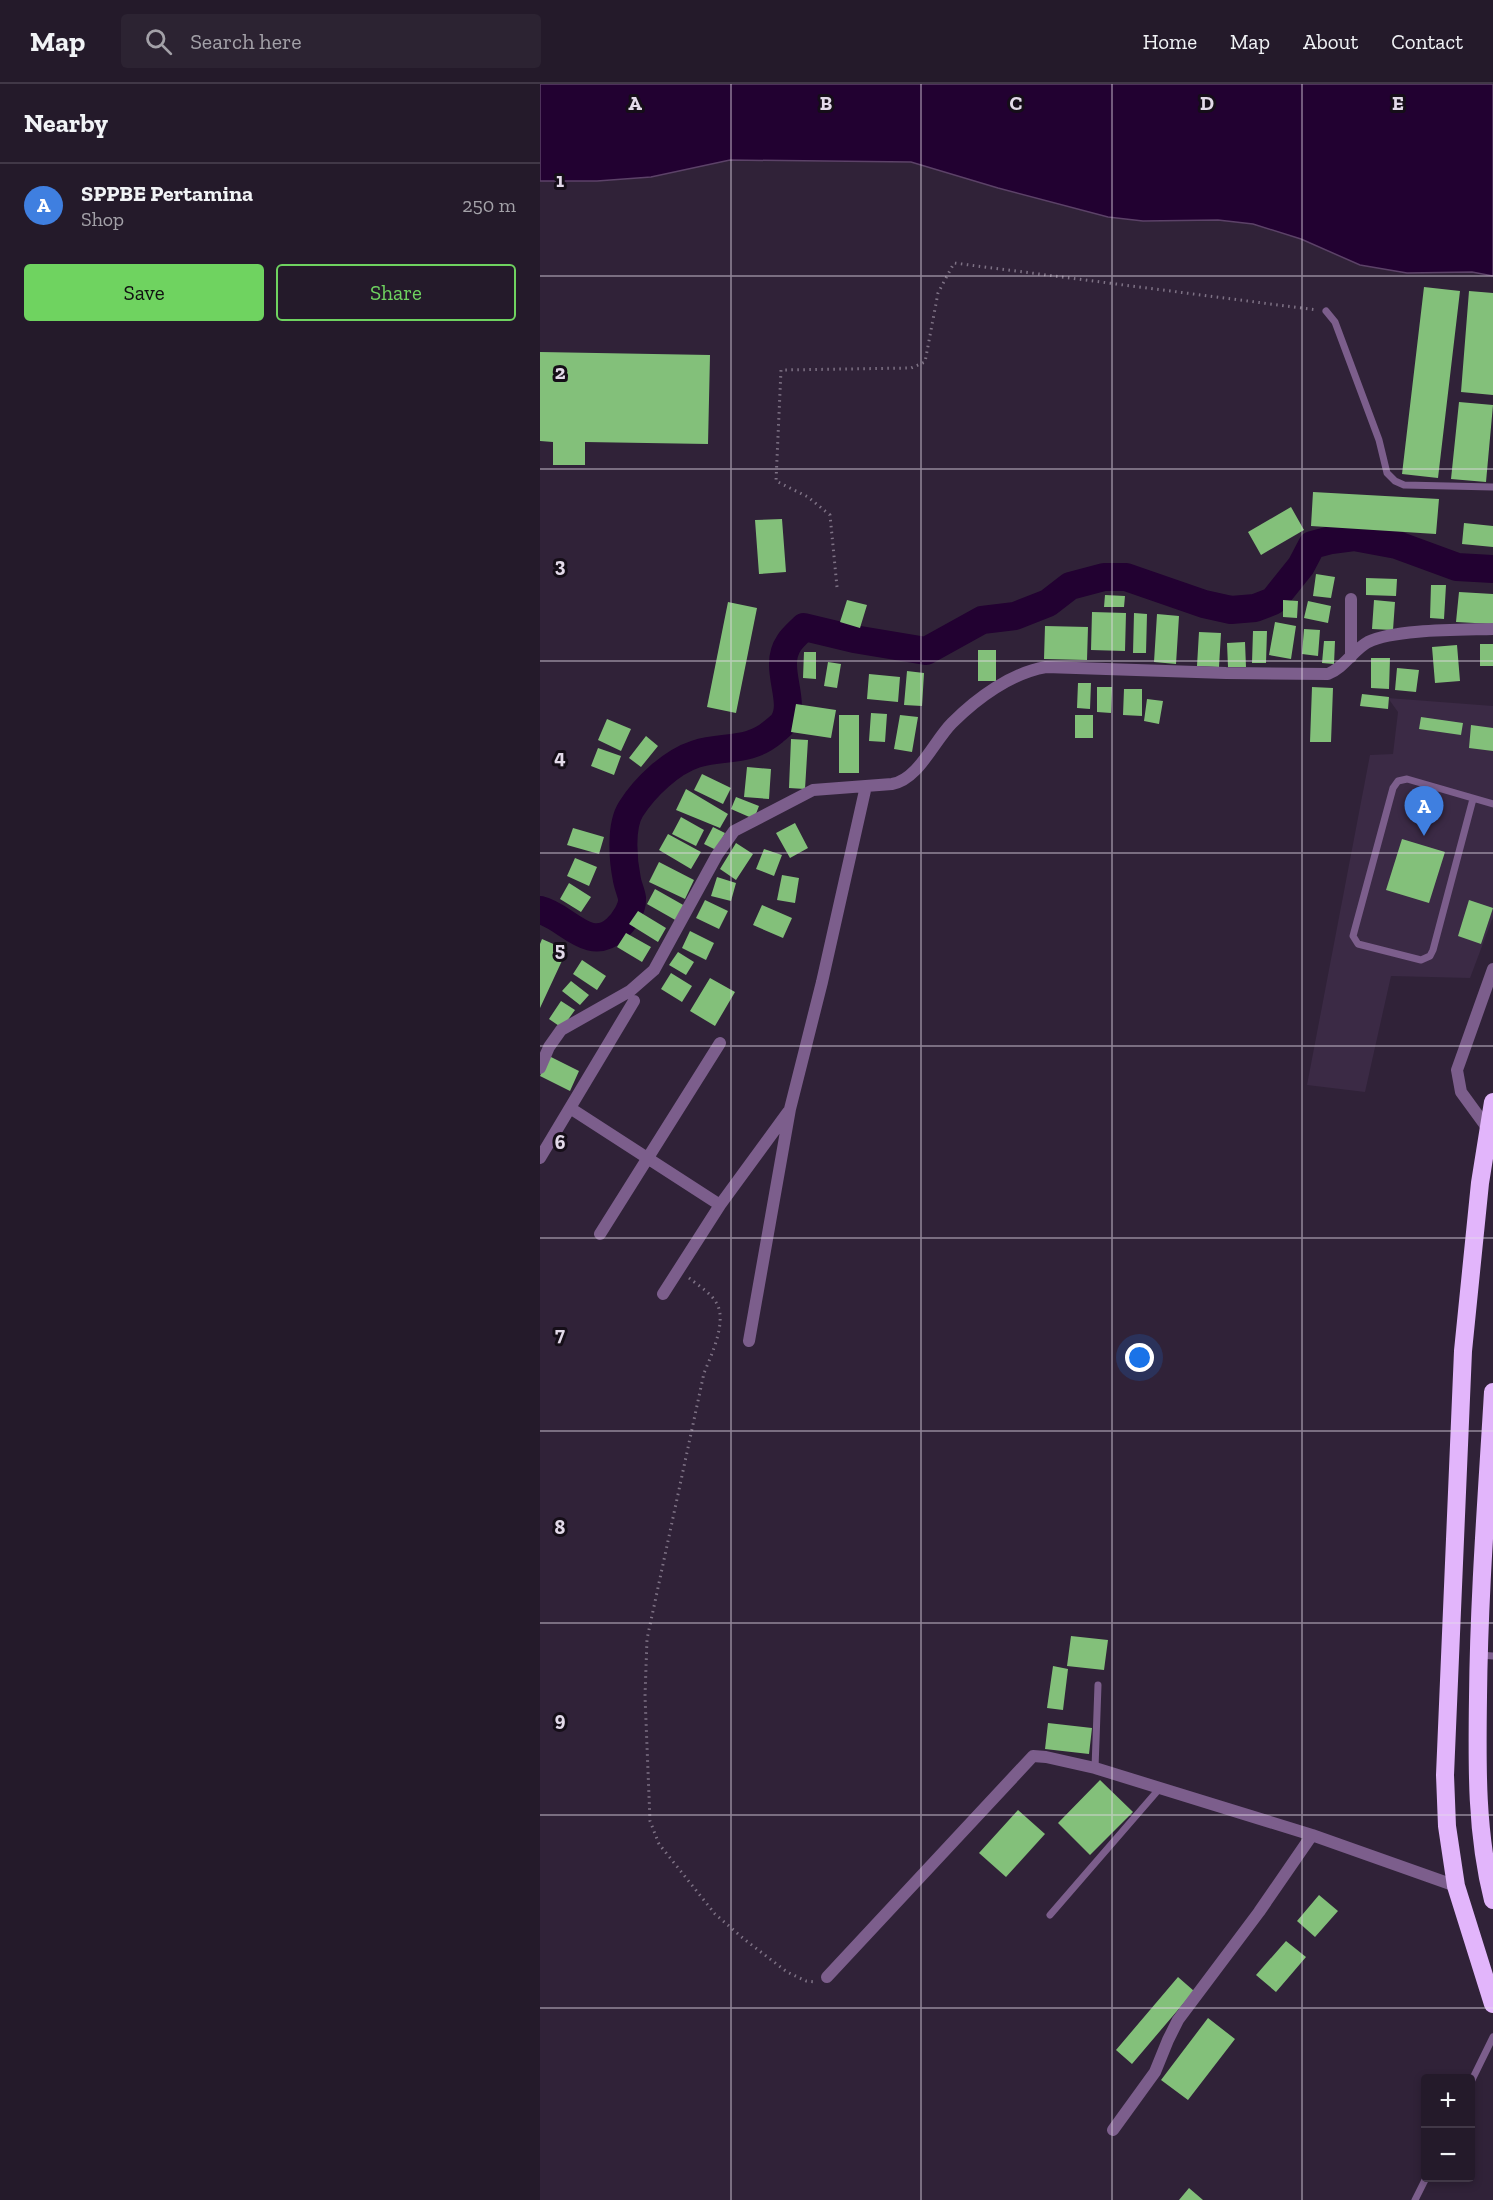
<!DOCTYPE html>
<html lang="en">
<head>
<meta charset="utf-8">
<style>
  body { margin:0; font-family:"Zilla Slab",serif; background:#2c2332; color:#f1f3f6 }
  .controls { position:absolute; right:18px; bottom:18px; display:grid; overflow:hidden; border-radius:6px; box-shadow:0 3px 9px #0003 }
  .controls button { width:54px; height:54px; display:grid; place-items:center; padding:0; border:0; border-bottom:2px solid #413847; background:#241a2a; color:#f1f3f6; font:30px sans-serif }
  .you { position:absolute; left:600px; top:1274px; width:21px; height:21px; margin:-15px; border:4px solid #fff; border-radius:50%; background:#1a73e8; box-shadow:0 0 0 9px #1a73e833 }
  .badge { display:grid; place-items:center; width:39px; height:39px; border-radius:50%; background:#6fd360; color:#fff; font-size:20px; font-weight:700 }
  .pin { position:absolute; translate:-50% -50px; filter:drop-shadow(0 2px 3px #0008) }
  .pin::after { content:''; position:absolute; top:32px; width:21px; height:18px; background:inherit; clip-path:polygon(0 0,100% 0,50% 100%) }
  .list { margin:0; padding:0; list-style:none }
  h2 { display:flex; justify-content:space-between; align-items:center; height:78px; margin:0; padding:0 24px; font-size:26px }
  h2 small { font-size:20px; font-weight:400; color:#a3a1a8 }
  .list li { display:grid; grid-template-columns:39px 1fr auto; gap:18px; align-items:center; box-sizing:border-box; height:84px; padding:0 24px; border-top:2px solid #413847 }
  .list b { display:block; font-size:22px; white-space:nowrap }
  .list p { margin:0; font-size:20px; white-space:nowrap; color:#a3a1a8 }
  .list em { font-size:20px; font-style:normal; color:#a3a1a8 }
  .actions { display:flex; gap:12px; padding:18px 24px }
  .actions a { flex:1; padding:14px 0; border:2px solid #6fd360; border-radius:6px; text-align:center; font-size:21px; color:#6fd360 }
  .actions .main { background:#6fd360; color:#111 }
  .icon { flex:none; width:33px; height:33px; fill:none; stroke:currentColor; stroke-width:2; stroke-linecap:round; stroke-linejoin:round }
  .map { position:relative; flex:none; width:953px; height:2116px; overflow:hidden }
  header { display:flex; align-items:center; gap:36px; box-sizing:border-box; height:84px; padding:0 30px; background:#241a2a; border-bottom:2px solid #413847 }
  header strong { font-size:28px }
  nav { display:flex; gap:33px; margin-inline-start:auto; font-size:21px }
  .search { width:420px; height:54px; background:#2c2332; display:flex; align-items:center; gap:15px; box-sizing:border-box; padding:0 21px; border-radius:6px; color:#a3a1a8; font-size:22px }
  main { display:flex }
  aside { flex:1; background:#241a2a }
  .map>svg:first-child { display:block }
  .built { fill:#3b2a45 }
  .water { fill:#220131; stroke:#5c4268; stroke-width:1.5 }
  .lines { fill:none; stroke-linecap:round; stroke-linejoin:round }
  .river { stroke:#220131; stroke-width:28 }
  .building { fill:#83c07a }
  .path { stroke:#7e7285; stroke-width:3; stroke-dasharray:1.5 4.5; stroke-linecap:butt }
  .lane { stroke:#7c5e8c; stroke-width:7 }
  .street { stroke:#7c5e8c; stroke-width:12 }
  .highway { stroke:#e2b5fb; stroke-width:18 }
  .grid { fill:none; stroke:#e3dae9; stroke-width:1.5; stroke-opacity:0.55 }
  .grid-label { font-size:20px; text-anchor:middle; font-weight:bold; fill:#e3dae9; stroke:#150e18; stroke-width:6; stroke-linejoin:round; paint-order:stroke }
</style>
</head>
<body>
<header>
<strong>Map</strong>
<div class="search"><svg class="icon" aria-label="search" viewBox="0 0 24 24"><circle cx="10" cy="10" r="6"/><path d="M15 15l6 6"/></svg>Search here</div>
<nav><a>Home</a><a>Map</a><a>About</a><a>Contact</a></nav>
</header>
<main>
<aside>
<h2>Nearby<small></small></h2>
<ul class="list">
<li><span class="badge" style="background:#3f7fe0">A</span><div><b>SPPBE Pertamina</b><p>Shop</p></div><em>250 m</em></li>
</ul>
<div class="actions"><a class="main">Save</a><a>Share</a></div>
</aside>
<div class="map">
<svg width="953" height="2116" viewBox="0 0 953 2116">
  <rect width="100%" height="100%" fill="#302238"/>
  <path class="built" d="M848 614 953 622V833L930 894 851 892 825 1008 767 1001 830 671 853 670 858 628Z"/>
  <path class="water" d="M0 0H953V192L932 188 867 189 820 181 761 155 713 140 678 136 603 137 568 133 458 104 371 78 190 76 111 93 57 97H0Z"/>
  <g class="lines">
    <path class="river" d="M0 826C26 832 49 870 76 845 84 838 93 824 92 814 91 808 88 802 87 796 83 777 80 742 91 725 105 703 131 678 156 670 184 661 208 669 233 648 236 645 241 642 243 639 258 617 232 584 249 559 253 553 259 548 264 543L314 555 386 567 442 536 475 532 508 519 530 502 564 493H586L664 520 691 526 715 524 733 517 761 482 772 461 791 456 814 453 857 461 917 483 953 485"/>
  </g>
  <path class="building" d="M884 203 920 207 898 394 862 390Z
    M929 207 953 209V311L921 308Z
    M0 268 170 271 168 360 45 358V381H13V358L0 357Z
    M919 318 953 321 946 398 911 395Z
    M773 408 899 415 896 450 771 442Z
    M751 423 764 446 721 471 708 448Z
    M242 435 246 488 219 490 215 436Z
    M924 439 953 442V463L922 460Z
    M776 490 795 493 791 514 773 512Z
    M826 494 857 495 856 512 826 511Z
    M891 501H906L904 535 890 534Z
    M919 508 953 510V540L916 538Z
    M565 511 585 512 584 523H564Z
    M307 516 327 521 320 544 300 538Z
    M743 516 758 517 757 534 743 533Z
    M834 516 855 518 853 546 832 545Z
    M768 517 791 522 788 539 764 534Z
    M188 518 217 524 196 629 167 623Z
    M552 528 586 529 585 567 551 566Z
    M594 529 607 530 606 569H593Z
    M617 530 639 532 636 580 614 578Z
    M735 538 756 542 751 575 729 571Z
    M505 542 548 543 547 576 504 575Z
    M764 545 780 546 778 572 762 570Z
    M713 547H727L726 579H712Z
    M659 548 681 549 679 583 657 582Z
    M784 557H795L794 580 782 579Z
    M705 558 706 583H688L687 559Z
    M940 560H953V582H940Z
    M917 561 920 597 895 599 892 563Z
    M438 566H456V597H438Z
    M264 568H276V595L263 594Z
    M831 574H850L849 605 831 604Z
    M288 578 301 580 297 604 284 602Z
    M857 584 879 586 876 608 855 606Z
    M367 587 384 589 382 622 364 621Z
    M329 590 360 593 358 618 327 615Z
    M538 599H551L550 625 537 624Z
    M557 603H572L571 629 557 628Z
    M772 603 793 604 791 658H770Z
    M584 605H602V632L583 631Z
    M822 610 849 613 848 625 820 622Z
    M607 615 623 617 619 640 604 637Z
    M256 620 296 626 291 654 251 648Z
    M331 629 347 630 345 658 329 657Z
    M299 631H319V689H299Z
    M360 631 378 633 372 668 354 665Z
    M535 631H553V654H535Z
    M881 633 923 639 921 651 879 645Z
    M67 635 91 645 81 667 58 656Z
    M931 641 953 644V667L929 664Z
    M106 652 118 662 101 683 89 674Z
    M251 655 268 656 265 705 249 704Z
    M58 664 81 672 74 691 51 682Z
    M207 683 231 685 229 715 204 713Z
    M162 690 191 704 183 720 154 706Z
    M146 705 188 730 180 744 136 726Z
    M196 713 219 722 214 735 191 725Z
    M141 733 164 746 156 762 132 750Z
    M255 739 268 764 250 774 236 749Z
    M173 743 185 749 176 766 164 760Z
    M33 744 64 753 59 770 27 761Z
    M128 750 161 768 151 785 119 766Z
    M862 755 905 768 889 819 846 806Z
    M196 759 213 770 196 796 180 785Z
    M224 765 242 771 234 792 216 785Z
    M35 774 57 783 49 802 27 792Z
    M119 778 154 796 145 815 109 798Z
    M242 791 259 794 255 819 237 816Z
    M177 793 196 799 191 817 171 812Z
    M29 799 51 813 41 828 20 815Z
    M115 805 145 822 137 837 107 820Z
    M165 816 188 827 179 845 156 834Z
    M929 816 953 824 941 860 918 852Z
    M222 821 252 834 243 854 213 841Z
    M98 827 126 844 118 858 89 840Z
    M150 847 174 859 166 876 142 864Z
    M86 849 111 863 102 878 77 863Z
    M2 855 27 866 0 924V860Z
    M138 868 154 878 146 891 129 881Z
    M42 876 66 892 57 906 33 890Z
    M131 889 152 902 142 918 121 905Z
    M170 894 195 908 175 942 150 927Z
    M31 897 49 911 40 921 22 907Z
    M21 917 35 926 22 944 9 935Z
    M9 972 39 987 30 1007 0 992Z
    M531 1552 568 1556 564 1586 527 1582Z
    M513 1582 528 1585 523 1626 507 1624Z
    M508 1639 552 1644 549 1670 505 1665Z
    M560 1696 593 1728 550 1771 518 1739Z
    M478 1726 505 1750 466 1793 439 1769Z
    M779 1811 798 1827 775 1853 757 1837Z
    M746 1857 766 1873 736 1908 716 1891Z
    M638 1893 654 1907 592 1980 576 1966Z
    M668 1934 695 1955 648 2016 621 1996Z
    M649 2104 663 2116H639Z"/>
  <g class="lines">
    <path class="path" d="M297 503 290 431 268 413 236 397 241 286 371 284 385 278 398 209 414 179 777 226
      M149 1194C158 1201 172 1210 177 1220 187 1238 171 1272 164 1289L107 1555 105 1612 110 1737 119 1760 175 1830 204 1855 247 1888 266 1897 276 1898"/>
    <path class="lane" d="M786 227 795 238 839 356 847 389 855 397 864 401 953 403
      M933 715 893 866 890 872 881 876 818 860 813 852 853 704 858 697 867 695 953 720
      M940 1571 953 1572
      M555 1684 558 1601
      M510 1831 620 1704
      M930 2000 953 1953
      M875 2116 886 2094"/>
    <path class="street" d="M811 515V573
      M0 984 9 963 21 946 90 907 114 886 177 771 194 747 273 706 352 700C378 696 394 657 412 639 437 614 471 589 506 583L686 589 788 590C804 584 813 566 828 558 855 545 921 546 953 545
      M30 1024 180 1121
      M948 1045 921 1008 917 986 953 885
      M0 1074 94 917
      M60 1150 180 959
      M123 1210 180 1121 248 1028
      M209 1257 250 1025 282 898 326 702
      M287 1893 493 1672 506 1673 555 1684 772 1751 916 1802
      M573 2046 615 1988 628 1956 638 1936 719 1828 772 1751"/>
    <path class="highway" d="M953 1018 940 1099 923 1267 905 1691 907 1742 916 1802 953 1920
      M953 1308C947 1410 939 1511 938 1613 937 1682 936 1749 953 1816"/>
  </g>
  <path class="grid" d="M191 0V2116M381 0V2116M572 0V2116M762 0V2116M0 192H953M0 385H953M0 577H953M0 769H953M0 962H953M0 1154H953M0 1347H953M0 1539H953M0 1731H953M0 1924H953"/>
  <g class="grid-label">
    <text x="95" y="26">A</text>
    <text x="286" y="26">B</text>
    <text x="476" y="26">C</text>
    <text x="667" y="26">D</text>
    <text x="858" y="26">E</text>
    <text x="20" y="103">1</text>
    <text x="20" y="295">2</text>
    <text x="20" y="488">3</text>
    <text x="20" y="680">4</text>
    <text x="20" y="872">5</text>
    <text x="20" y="1065">6</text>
    <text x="20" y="1257">7</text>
    <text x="20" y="1450">8</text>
    <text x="20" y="1642">9</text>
  </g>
</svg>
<div class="controls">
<button>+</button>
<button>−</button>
</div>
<div class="you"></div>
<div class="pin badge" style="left:884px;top:752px;background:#3f7fe0">A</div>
</div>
</main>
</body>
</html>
